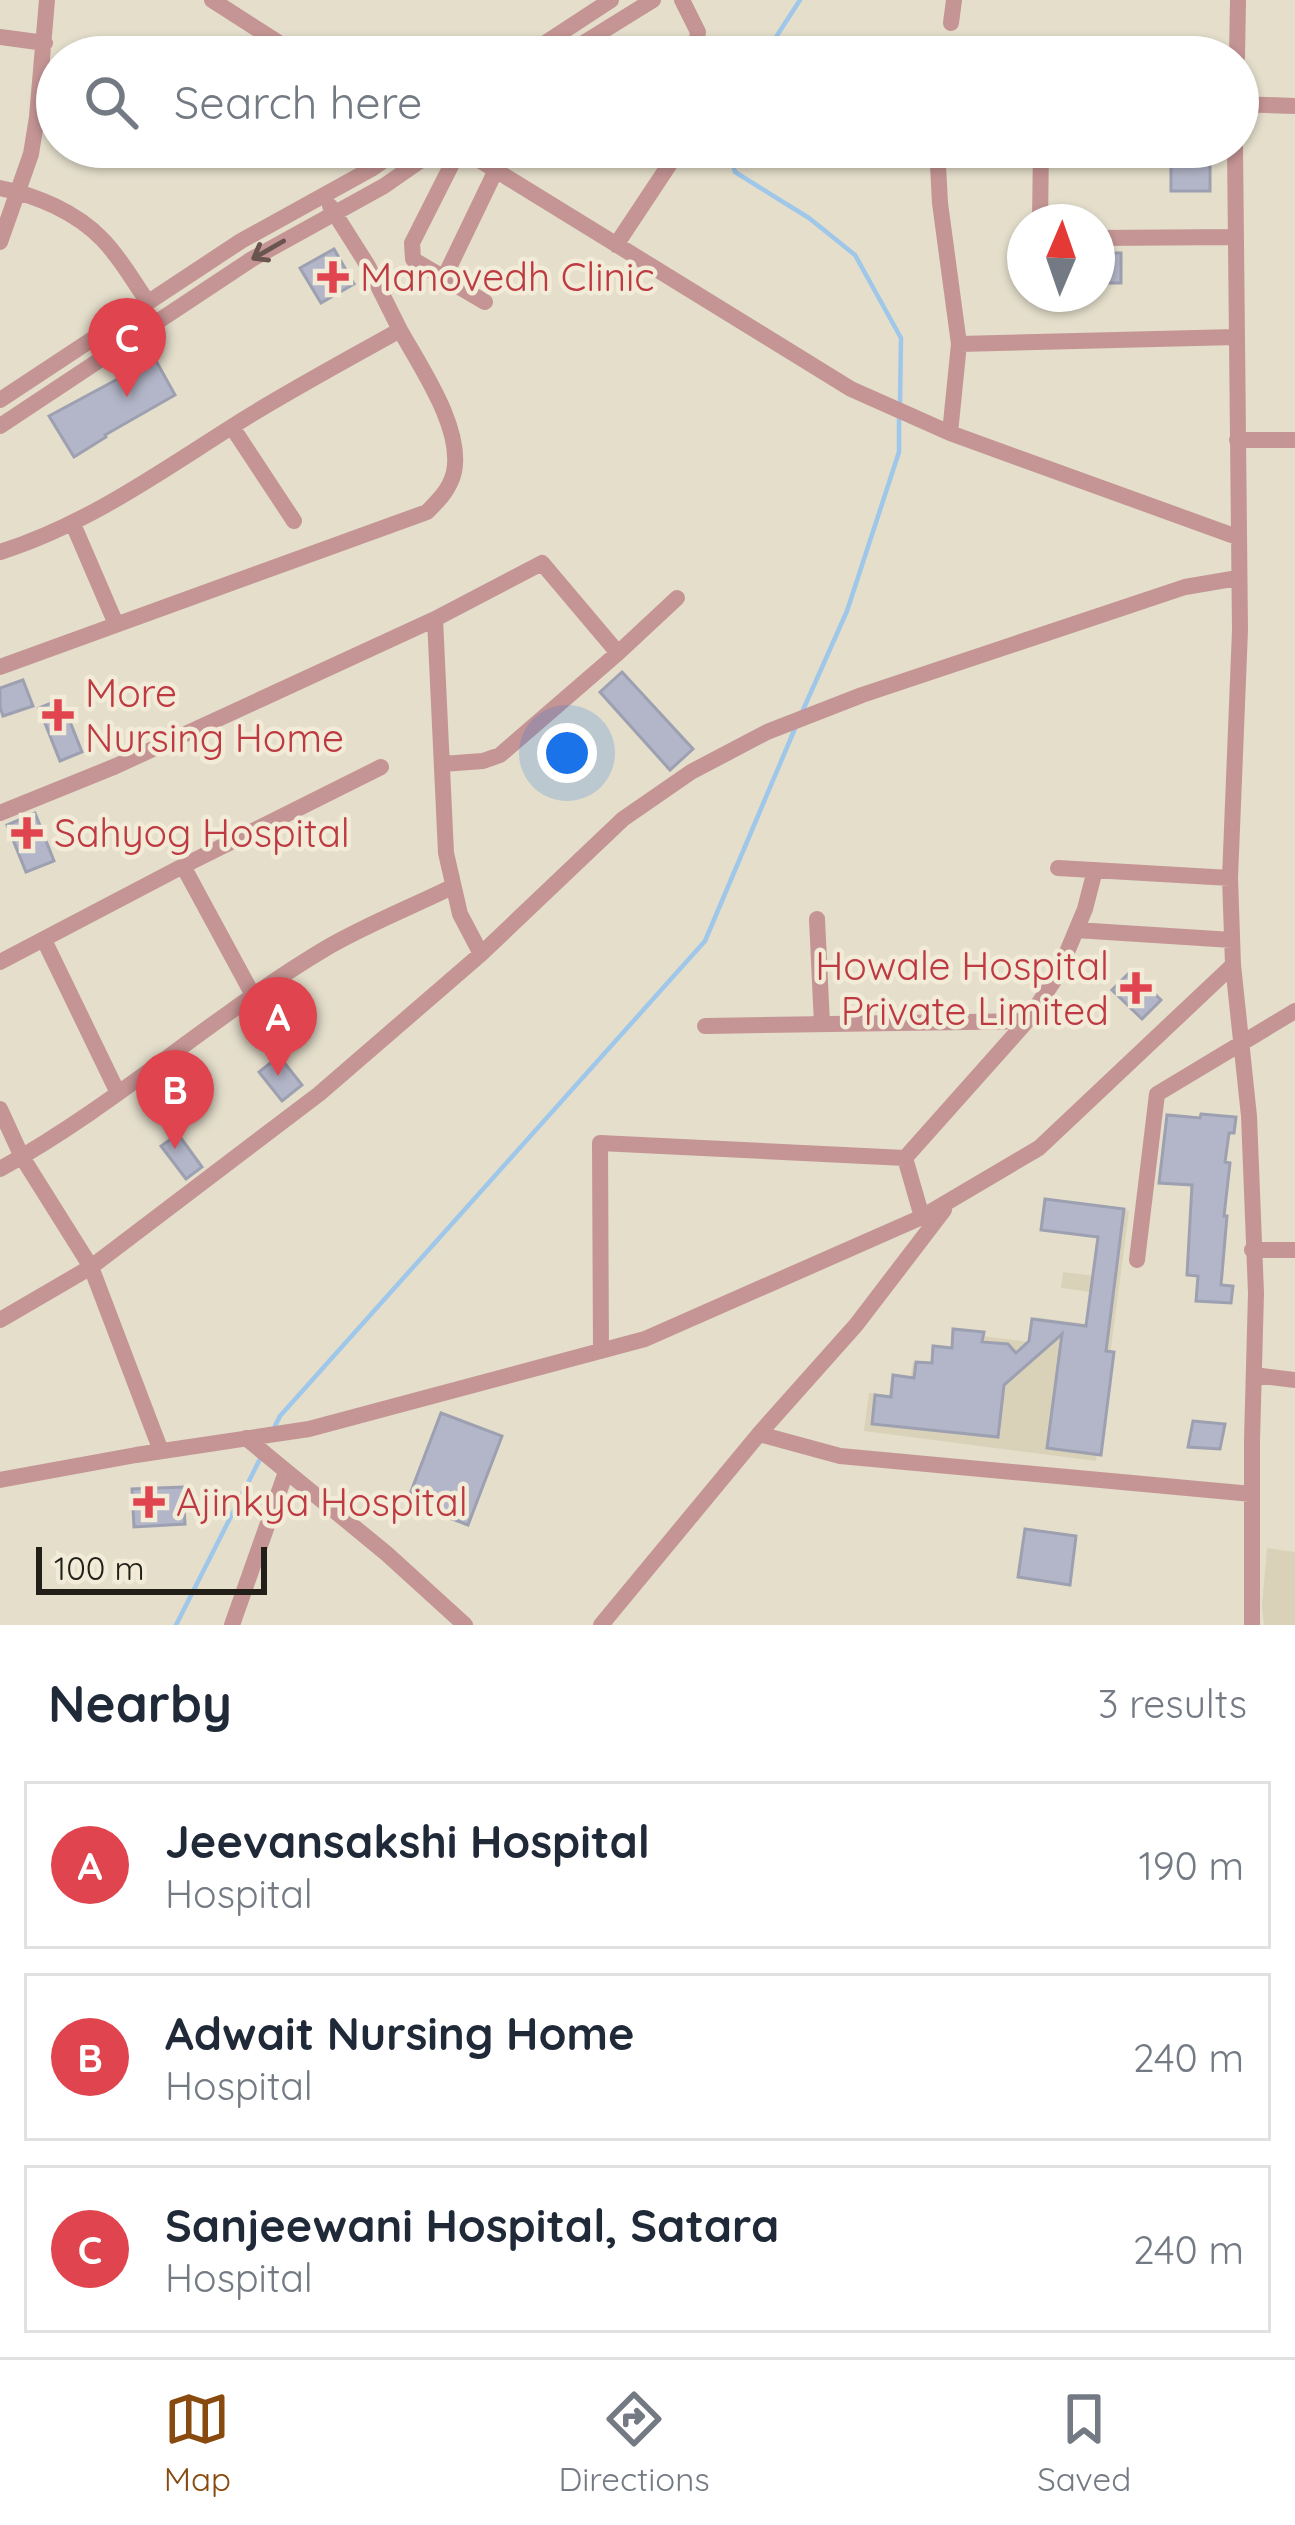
<!DOCTYPE html>
<html lang="en">
<head>
<meta charset="utf-8">
<style>
  body { margin:0; font-family:Quicksand,sans-serif; background:#f2f2f3; color:#1f2937 }
  .compass { position:absolute; left:1007px; top:204px; width:108px; height:108px; border-radius:50%; background:#fff; box-shadow:0 3px 9px #0004; rotate:2deg }
  .scale { position:absolute; left:36px; bottom:30px; width:231px; box-sizing:border-box; padding-left:12px; border:6px solid #211f18; border-top:0; font-size:33px; line-height:42px; white-space:nowrap; color:#211f18; -webkit-text-stroke:9px #f1ebd8; paint-order:stroke }
  .you { position:absolute; left:567px; top:753px; width:42px; height:42px; margin:-30px; border:9px solid #fff; border-radius:50%; background:#1a73e8; box-shadow:0 0 0 18px #1a73e833 }
  .badge { display:grid; place-items:center; width:78px; height:78px; border-radius:50%; background:#884a0f; color:#fff; font-size:39px; font-weight:700 }
  .pin { position:absolute; translate:-50% -99px; filter:drop-shadow(0 3px 6px #0008) }
  .pin::after { content:''; position:absolute; top:63px; width:42px; height:36px; background:inherit; clip-path:polygon(0 0,100% 0,50% 100%) }
  .list { margin:0; padding:0; list-style:none }
  h2 { display:flex; justify-content:space-between; align-items:center; height:156px; margin:0; padding:0 48px; font-size:51px }
  h2 small { font-size:39px; font-weight:400; color:#747a83 }
  .list li { display:grid; grid-template-columns:78px 1fr auto; gap:36px; align-items:center; box-sizing:border-box; height:168px; margin:0 24px 24px; padding:0 24px; border:3px solid #e0e1e3; border-radius:0px }
  .list b { display:block; font-size:45px; white-space:nowrap }
  .list p { margin:0; font-size:39px; white-space:nowrap; color:#747a83 }
  .list em { font-size:39px; font-style:normal; color:#747a83 }
  .icon { flex:none; width:66px; height:66px; fill:none; stroke:currentColor; stroke-width:2; stroke-linecap:round; stroke-linejoin:round }
  .map { position:relative; flex:none; width:1295px; height:1625px; overflow:hidden }
  .search { position:absolute; background:#fff; box-shadow:0 3px 9px #0004; left:36px; right:36px; top:36px; height:132px; display:flex; align-items:center; gap:30px; box-sizing:border-box; padding:0 42px; border-radius:66px; color:#747a83; font-size:45px }
  .sheet { height:732px; background:#fff }
  nav { display:flex; justify-content:space-around; align-items:center; box-sizing:border-box; height:168px; border-top:3px solid #e0e1e3; background:#fff; font-size:33px; color:#747a83 }
  nav a { display:grid; justify-items:center; gap:6px }
  nav .on { color:#884a0f }
  .map>svg:first-child { display:block }
  .built { fill:#dad2b8 }
  .lines { fill:none; stroke-linecap:round; stroke-linejoin:round }
  .stream { stroke:#9ec7e9; stroke-width:4.5 }
  .building { fill:#b3b6c8; stroke:#9da0b1; stroke-width:3 }
  .minor { stroke:#c49594; stroke-width:16 }
  .oneway { stroke:#6a5450 }
  .health-dot { fill:#e0444e; stroke:#f1ebd8; stroke-width:4.5 }
  .labels { text-anchor:middle; stroke-width:9; stroke-linejoin:round; paint-order:stroke }
  .health-label { font-size:39px; fill:#be3a42; stroke:#f1ebd8; text-anchor:start }
</style>
</head>
<body>
<div class="map">
<svg width="1295" height="1625" viewBox="0 0 1295 1625">
  <rect width="100%" height="100%" fill="#e4decb"/>
  <path class="built" d="M1051 1201 1129 1211 1096 1461 864 1431 869 1393 889 1395 891 1379 910 1381 913 1362 933 1365 955 1351 958 1333 1029 1342 1033 1317 1087 1324 1091 1292 1061 1288 1063 1272 1095 1276 1101 1233Z
    M1267 1548 1295 1552V1625H1264L1262 1606Z"/>
  <g class="lines">
    <path class="stream" d="M763 57 800 0
      M728 147 735 172 809 218 855 255 901 338 900 404
      M803 710 847 611 899 452V415
      M275 1426 280 1416 705 941 796 726
      M176 1625 260 1459"/>
  </g>
  <path class="building" d="M1171 157H1210V191H1171Z
    M334 249 354 284 321 303 300 268Z
    M1097 253H1121V283H1097Z
    M155 359 175 395 105 435 106 437 74 457 49 416Z
    M622 672 693 749 670 770 600 692Z
    M23 680 33 706 3 716 0 707V688Z
    M61 699 82 752 60 761 39 708Z
    M35 813 54 861 26 872 7 825Z
    M1131 971 1161 1000 1142 1019 1112 990Z
    M279 1056 302 1085 282 1101 259 1072Z
    M1201 1114 1236 1117 1234 1133H1229L1225 1162 1230 1163 1224 1216H1227L1221 1285 1233 1286 1231 1303 1196 1301 1198 1276 1187 1275 1192 1185 1159 1183 1167 1115 1200 1118Z
    M178 1134 202 1167 186 1179 161 1146Z
    M1045 1199 1124 1209 1106 1351 1114 1352 1101 1455 1047 1448 1062 1334 1004 1385 998 1437 872 1424 875 1395 891 1397 893 1375 914 1378 916 1362 932 1363 933 1346 952 1348 953 1329 984 1332 982 1342 1008 1344 1016 1353 1029 1341 1032 1319 1086 1326 1098 1237 1041 1230Z
    M441 1413 502 1436 468 1525 407 1502Z
    M1193 1421 1225 1424 1220 1449 1188 1447Z
    M183 1487 185 1524 134 1527 132 1489Z
    M1025 1529 1076 1536 1070 1585 1018 1577Z"/>
  <g class="lines">
    <path class="minor" d="M212 0 301 57
      M682 0 698 32 694 57
      M951 23 954 0
      M0 37 45 43
      M524 57 611 0
      M561 57 653 0
      M1237 57 1238 0
      M1238 104 1295 106
      M458 147 851 389 950 433 1237 537
      M937 147 940 203 959 344
      M460 148 412 243 413 259 417 262 485 302
      M0 188C36 195 76 212 102 239 120 257 133 281 148 302
      M330 206 368 266 400 330
      M1040 222 1041 147
      M1097 238 1236 237
      M0 242 31 154 37 117 47 0
      M616 245 681 147
      M444 278 496 170
      M0 400 241 241 373 168 403 147
      M0 426 252 259 384 186 440 147
      M232 427 294 521
      M950 433 959 344 1236 337
      M1237 440H1295
      M73 524 116 624
      M0 552C92 523 168 466 249 416 298 386 350 358 400 330 421 368 463 428 454 472 450 489 439 500 427 512L0 667
      M442 764 483 761 500 755 618 653 677 598
      M0 813 116 766 435 619
      M183 866 254 997
      M1058 868 1230 878
      M817 919 822 1024
      M1076 930 1232 940
      M44 940 118 1093
      M481 954 460 914 446 853 435 619 542 563 618 653
      M0 962 183 866 381 767
      M1233 965 1249 1116 1256 1293 1252 1440V1625
      M705 1026 1027 1021
      M0 1109 22 1157 91 1267 319 1094 481 954 623 819 691 772 767 732 862 695 1185 587 1238 578
      M0 1169C116 1105 215 1014 328 947 368 924 411 907 452 887
      M922 1217 905 1158 1027 1021 1057 976 1085 909 1095 870
      M1252 1250H1295
      M1137 1260 1157 1094 1295 1011
      M0 1320 91 1267 161 1451
      M601 1351 600 1143 905 1158
      M1254 1375 1295 1380
      M759 1434 840 1456 1252 1494
      M246 1438 387 1554 465 1625
      M0 1480 136 1455 309 1429 645 1339 922 1217 1039 1148 1233 965 1230 878 1240 630 1235 147
      M232 1625 286 1472
      M601 1625 759 1434 856 1325 944 1210"/>
  </g>
  <defs><path id="oneway-shaft" d="M-6 0H5M1.5-3L5.5 0L1.5 3" fill="none" stroke-width="1.6" stroke-linecap="round" stroke-linejoin="round" transform="scale(3)"/></defs>
  <use class="oneway" href="#oneway-shaft" transform="translate(268 250) rotate(150)"/>
  <g class="health-dot">
    <path d="M327 259h12v12h12v12h-12v12h-12v-12h-12v-12h12z"/>
    <path d="M52 697h12v12h12v12h-12v12h-12v-12h-12v-12h12z"/>
    <path d="M21 815h12v12h12v12h-12v12h-12v-12h-12v-12h12z"/>
    <path d="M1130 970h12v12h12v12h-12v12h-12v-12h-12v-12h12z"/>
    <path d="M143 1484h12v12h12v12h-12v12h-12v-12h-12v-12h12z"/>
  </g>
  <g class="labels">
    <g class="health-label">
      <text x="360" y="291">Manovedh Clinic</text>
      <text x="85" y="707">More<tspan x="85" dy="45">Nursing Home</tspan></text>
      <text x="54" y="847">Sahyog Hospital</text>
      <text x="1109" y="980" text-anchor="end">Howale Hospital<tspan x="1109" dy="45">Private Limited</tspan></text>
      <text x="176" y="1516">Ajinkya Hospital</text>
    </g>
  </g>
</svg>
<svg class="compass" viewBox="-18 -18 36 36"><path d="M0-13l5 13h-10z" fill="#e53935"/><path d="M0 13l5-13h-10z" fill="#747a83"/></svg>
<div class="scale">100 m</div>
<div class="you"></div>
<div class="pin badge" style="left:278px;top:1076px;background:#e0444e">A</div>
<div class="pin badge" style="left:175px;top:1149px;background:#e0444e">B</div>
<div class="pin badge" style="left:127px;top:397px;background:#e0444e">C</div>
<div class="search"><svg class="icon" aria-label="search" viewBox="0 0 24 24"><circle cx="10" cy="10" r="6"/><path d="M15 15l6 6"/></svg>Search here</div>
</div>
<section class="sheet">
<h2>Nearby<small>3 results</small></h2>
<ul class="list">
<li><span class="badge" style="background:#e0444e">A</span><div><b>Jeevansakshi Hospital</b><p>Hospital</p></div><em>190 m</em></li>
<li><span class="badge" style="background:#e0444e">B</span><div><b>Adwait Nursing Home</b><p>Hospital</p></div><em>240 m</em></li>
<li><span class="badge" style="background:#e0444e">C</span><div><b>Sanjeewani Hospital, Satara</b><p>Hospital</p></div><em>240 m</em></li>
</ul>
</section>
<nav>
<a class="on"><svg class="icon" aria-label="map" viewBox="0 0 24 24"><path d="M3 6l6-2 6 2 6-2v14l-6 2-6-2-6 2zM9 4v14M15 6v14"/></svg>Map</a>
<a><svg class="icon" aria-label="directions" viewBox="0 0 24 24"><path d="M12 3l9 9-9 9-9-9zM9 14v-3h6M13 9l2 2-2 2"/></svg>Directions</a>
<a><svg class="icon" aria-label="saved" viewBox="0 0 24 24"><path d="M7 4h10v16l-5-4-5 4z"/></svg>Saved</a>
</nav>
</body>
</html>
